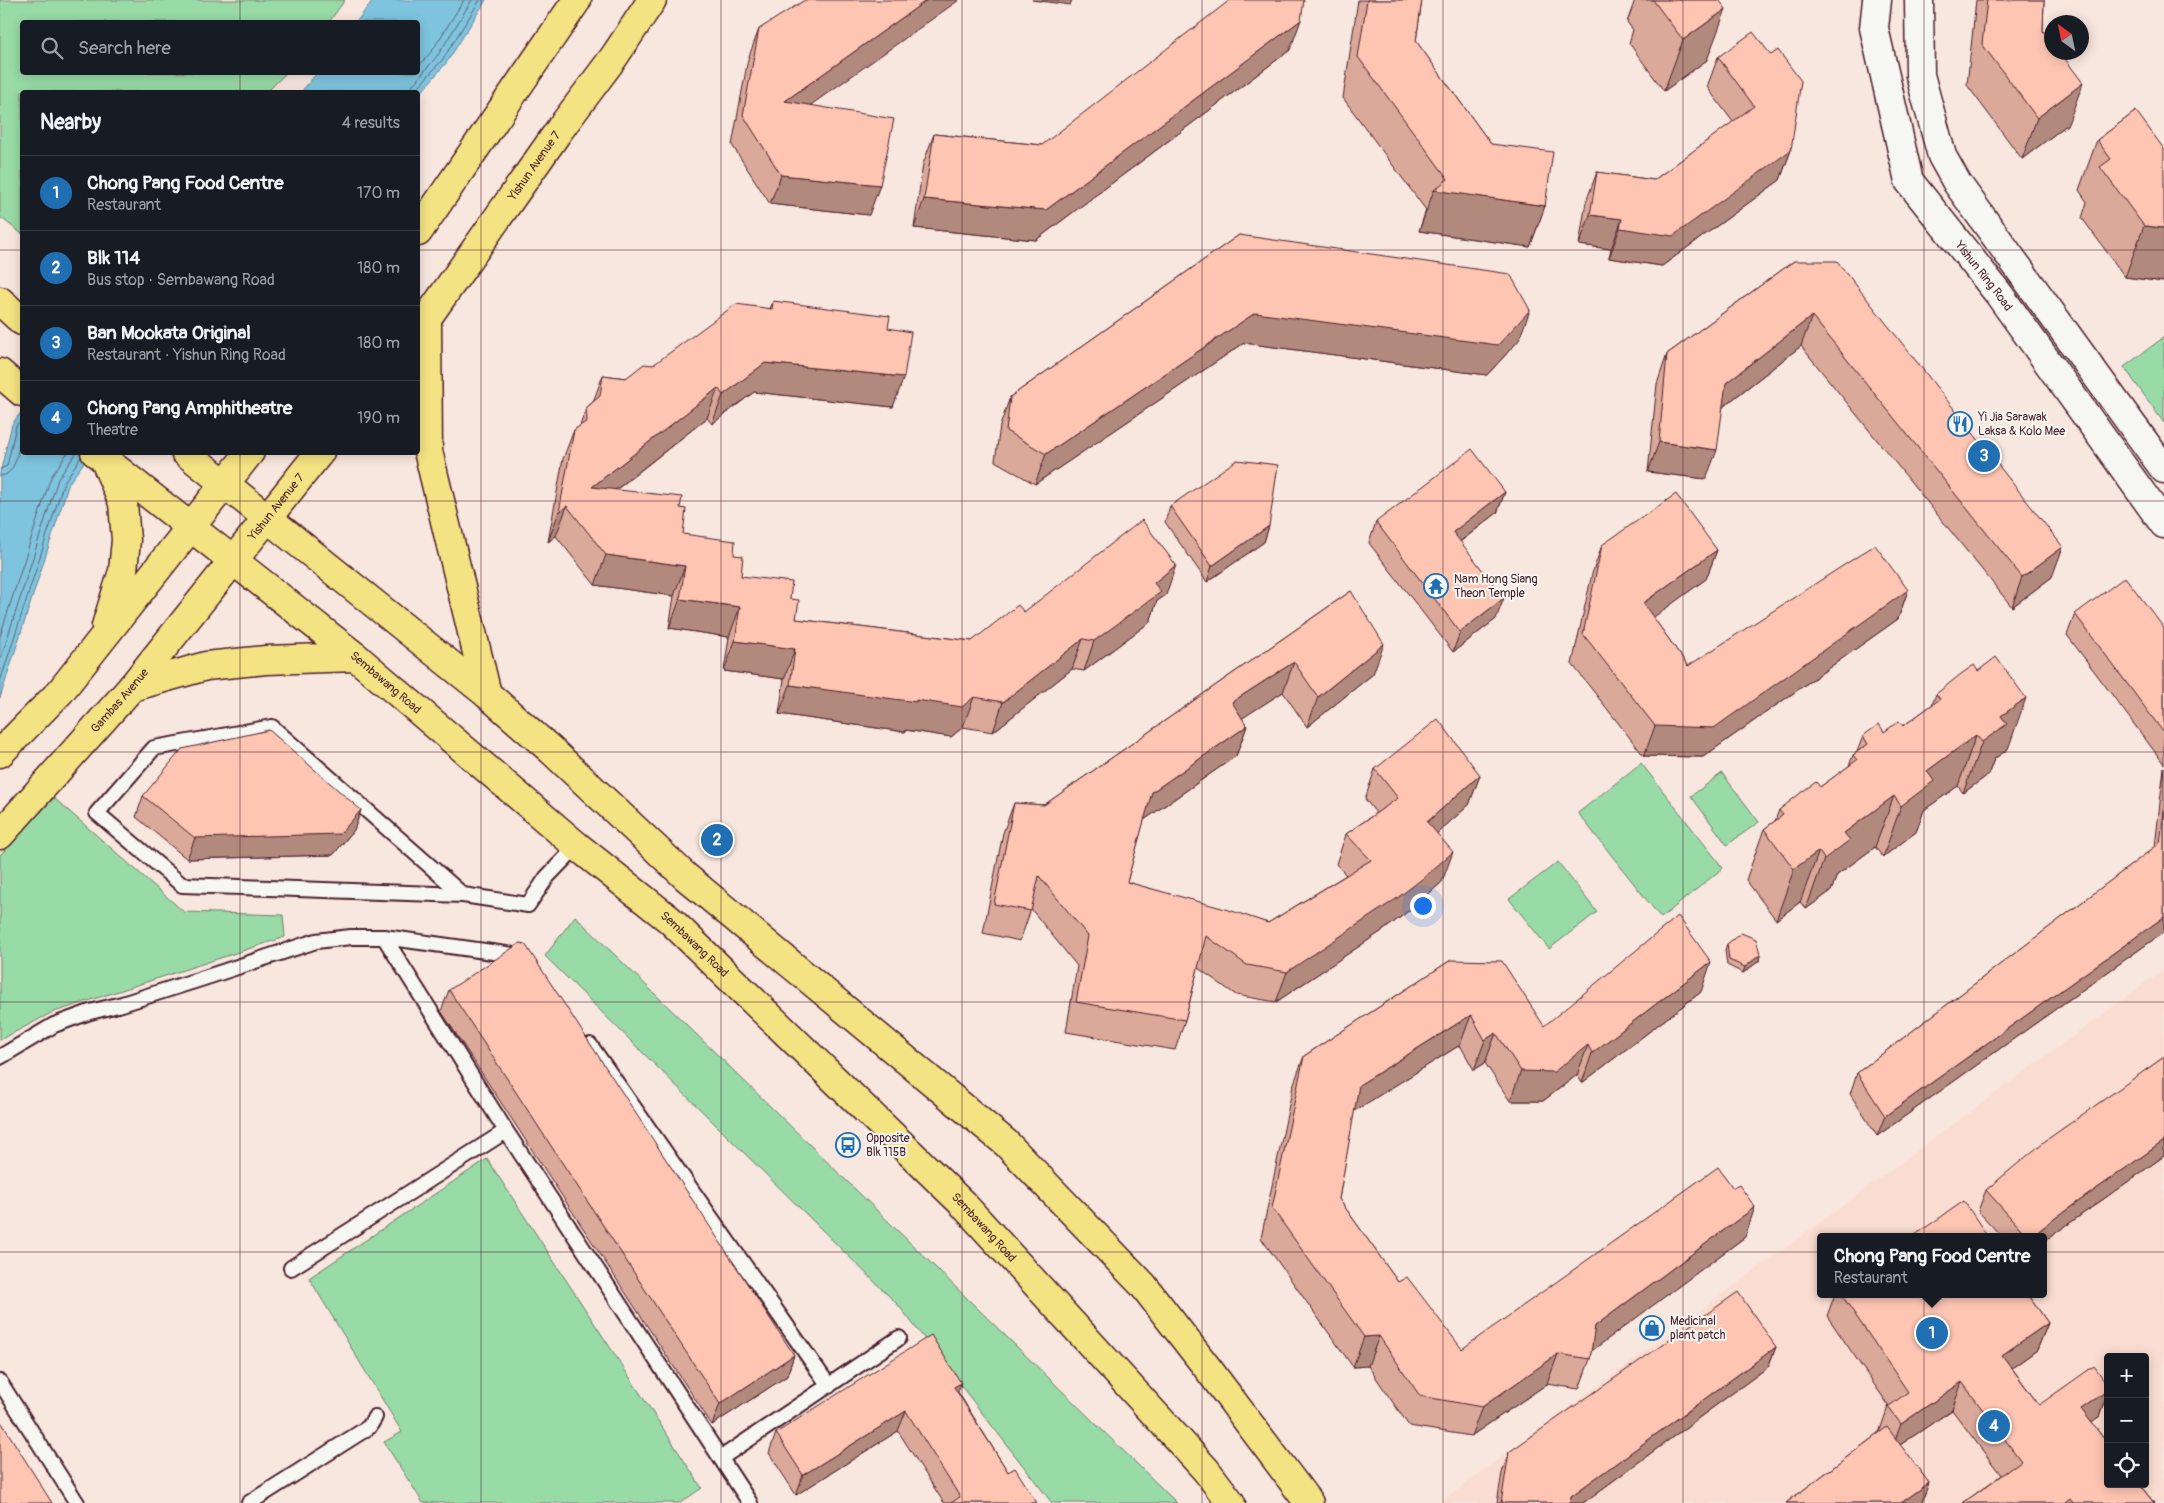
<!DOCTYPE html>
<html lang="en">
<head>
<meta charset="utf-8">
<style>
  body { margin:0; font-family:Pangolin,sans-serif; background:#20242c; color:#f1f3f6 }
  .controls { position:absolute; right:15px; bottom:15px; display:grid; overflow:hidden; border-radius:5px; box-shadow:0 2px 12px #0003 }
  .controls button { width:45px; height:45px; display:grid; place-items:center; padding:0; border:0; border-bottom:1px solid #363941; background:#171b24; color:#f1f3f6; font:25px sans-serif }
  .compass { position:absolute; left:2044px; top:15px; width:45px; height:45px; border-radius:50%; background:#171b24; box-shadow:0 2px 12px #0003; rotate:327deg }
  .you { position:absolute; left:1422px; top:905px; width:18px; height:18px; margin:-12px; border:4px solid #fff; border-radius:50%; background:#1a73e8; box-shadow:0 0 0 8px #1a73e833 }
  .badge { display:grid; place-items:center; width:32px; height:32px; border-radius:50%; background:#1f6fb2; color:#fff; font-size:16px; font-weight:700 }
  .pin { position:absolute; translate:-50% -50%; border:2px solid #fff; box-shadow:0 1px 5px #0006 }
  .popup { position:absolute; left:1817px; top:1233px; width:230px; height:65px; box-sizing:border-box; display:grid; place-content:center; border-radius:5px; background:#171b24; filter:drop-shadow(0 1px 4px #0005); font-size:16px; white-space:nowrap; color:#9ea1a6 }
  .popup b { font-size:19px; color:#f1f3f6 }
  .popup::after { content:''; position:absolute; left:50%; top:100%; margin-left:-10px; border:10px solid transparent; border-top-color:#171b24 }
  .list { margin:0; padding:0; list-style:none }
  h2 { display:flex; justify-content:space-between; align-items:center; height:65px; margin:0; padding:0 20px; font-size:21px }
  h2 small { font-size:16px; font-weight:400; color:#9ea1a6 }
  .list li { display:grid; grid-template-columns:32px 1fr auto; gap:15px; align-items:center; box-sizing:border-box; height:75px; padding:0 20px; border-top:1px solid #363941 }
  .list b { display:block; font-size:19px; white-space:nowrap }
  .list p { margin:0; font-size:16px; white-space:nowrap; color:#9ea1a6 }
  .list em { font-size:16px; font-style:normal; color:#9ea1a6 }
  .icon { flex:none; width:28px; height:28px; fill:none; stroke:currentColor; stroke-width:2; stroke-linecap:round; stroke-linejoin:round }
  .map { position:relative; flex:none; width:2164px; height:1503px; overflow:hidden }
  .search { position:absolute; background:#171b24; box-shadow:0 2px 12px #0003; left:20px; top:20px; width:400px; height:55px; display:flex; align-items:center; gap:12px; box-sizing:border-box; padding:0 18px; border-radius:5px; color:#9ea1a6; font-size:19px }
  .panel { position:absolute; background:#171b24; box-shadow:0 2px 12px #0003; left:20px; top:90px; width:400px; height:365px; border-radius:5px }
  .map>svg:first-child { display:block }
  .built { fill:#faddd2; fill-rule:evenodd }
  .green { fill:#98dba6; stroke:#717d68 }
  .water { fill:#7ec4df; stroke:#698297 }
  .lines { fill:none; stroke-linecap:round; stroke-linejoin:round }
  .shore { stroke:#5f6173; stroke-width:1 }
  .service-casing { stroke:#4a1f2b; stroke-width:18 }
  .secondary-casing { stroke:#4a1f2b; stroke-width:31 }
  .primary-casing { stroke:#4a1f2b; stroke-width:31 }
  .service { stroke:#f6f6f2; stroke-width:14 }
  .secondary { stroke:#f6f6f2; stroke-width:28 }
  .primary { stroke:#f4e382; stroke-width:28 }
  .wall { fill:#daa99a; stroke:#4a1f2b }
  .shaded-wall { fill:#b28a7d; stroke:#4a1f2b }
  .building { fill:#fec5b3; stroke:#4a1f2b }
  .grid { fill:none; stroke:#4a1f2b; stroke-width:1; stroke-opacity:0.55 }
  .labels { text-anchor:middle; stroke-width:4; stroke-linejoin:round; paint-order:stroke }
  .street-label { font-size:12px; fill:#4a1f2b; stroke:#f6f6f2 }
  .poi-label { font-size:12px; fill:#4a1f2b; stroke:#f6f6f2; text-anchor:start }
</style>
</head>
<body>
<div class="map">
<svg width="2164" height="1503" viewBox="0 0 2164 1503">
  <rect width="100%" height="100%" fill="#f8e7df"/>
  <filter id="ink" filterUnits="userSpaceOnUse"><feTurbulence type="fractalNoise" baseFrequency=".02" numOctaves="2"/><feDisplacementMap in="SourceGraphic" scale="10" xChannelSelector="R" yChannelSelector="G"/><feConvolveMatrix kernelMatrix="1 2 1 2 8 2 1 2 1" color-interpolation-filters="sRGB"/></filter>
  <g filter="url(#ink)">
    <path class="built" d="M2164 969V1503H1439ZM1821 1237H2043V1294H1821ZM2108 1357H2145V1484H2108Z"/>
    <path class="green" d="M0 0H345L329 22H22V72L286 73 267 92H22V234L0 217Z
      M2164 337V423L2124 367Z
      M1641 763 1723 868 1661 918 1578 813Z
      M1722 773 1759 822 1727 845 1691 796Z
      M54 798 184 912 283 915 285 937 51 1013 0 1040V855Z
      M1558 862 1597 912 1549 949 1509 899Z
      M575 916 1177 1503H1052L899 1306 545 956Z
      M487 1159 702 1488 680 1503H423L384 1442 402 1432 309 1278Z"/>
    <path class="water" d="M373 0H486L447 62 418 96V92H301L317 73 418 72V22H356Z
      M22 411V452L91 453 69 483 0 698V473L12 424Z"/>
    <g class="lines">
      <path class="shore" d="M418 67 432 51 464 0
        M407 92 438 55 472 0
        M414 92 443 59 480 0
        M0 469 7 466 16 426 22 419
        M0 476C19 475 18 443 22 429
        M0 636 51 477 68 452
        M0 661 58 479 77 452
        M0 682 64 482 81 457"/>
      <defs>
        <path id="service" d="M463 895 272 727 154 748 97 813 182 885 463 895 528 905 547 877 577 846
          M384 937 506 1131 750 1503
          M590 1045 829 1386
          M0 1057 54 1025 90 1012 122 1004 204 978 316 941 351 937H384L521 956
          M291 1268 506 1131
          M0 1382 77 1503
          M721 1458 899 1338
          M249 1503 369 1427 375 1417"/>
        <g id="secondary">
          <path id="s1" d="M1877 0 1874 28 1909 181 1998 293 2164 524"/>
          <path d="M1919 0 1920 75 1942 156 1957 183 2164 469"/>
        </g>
        <g id="primary">
          <path d="M418 232 577 0"/>
          <path d="M0 301 22 321"/>
          <path d="M427 319 428 451 487 694"/>
          <path id="s2" d="M418 331 560 129 614 57 652 0"/>
          <path d="M0 373 22 392"/>
          <path id="s3" d="M95 452 356 657 577 846 670 920 962 1203 1206 1470 1231 1503"/>
          <path d="M185 452 487 694 551 750 686 877 1006 1143 1143 1285 1209 1370 1309 1503"/>
          <path d="M106 463 123 503 126 540 123 571 106 626"/>
          <path d="M132 687 206 666 266 660 356 657"/>
          <path d="M0 753 60 692 250 452"/>
          <path id="s4" d="M0 835 132 687 320 452"/>
        </g>
      </defs>
      <use href="#service" class="service-casing"/>
      <use href="#secondary" class="secondary-casing"/>
      <use href="#primary" class="primary-casing"/>
      <use href="#service" class="service"/>
      <use href="#secondary" class="secondary"/>
      <use href="#primary" class="primary"/>
    </g>
    <path class="wall" d="M1358 0H1422L1416 41 1491 144 1545 206 1530 247 1419 231 1426 210 1343 98Z
      M1635 0H1719L1707 60 1664 91 1629 43 1633 30 1627 22Z
      M1976 0H2044L2043 31 2068 124 2022 159 1967 85Z
      M759 29 811 105 869 215 770 204 732 145 748 59Z
      M1290 50 1036 240 914 228 923 164 934 134 1042 145Z
      M1718 57 1791 150 1780 180 1662 266 1609 258 1611 249 1579 245 1586 202 1597 172 1654 180 1733 122 1707 87Z
      M2136 111 2164 282 2125 277 2082 218 2087 202 2079 190 2097 140Z
      M1239 235 1519 340 1487 375 1244 343 1035 484 995 461 1000 426 1010 397Z
      M1794 261 2052 577 2012 607 1801 346 1723 407 1706 479 1648 472 1657 384 1667 354Z
      M773 301 888 328 893 407 754 392 712 424 707 418 616 490 680 508 683 534 734 555 741 576 790 599 796 619 972 641 1024 612 1166 595 1157 601 1150 622 1084 671 1072 669 993 732 963 727 951 737 906 730 905 732 779 714 784 679 724 671 729 637 669 628 674 596 595 585 556 536 548 542 563 459 574 430 580 426 586 408 593 402 603 375 626 378 770 309Z
      M1505 492 1497 513 1460 542 1496 619 1453 652 1369 543 1376 522Z
      M1170 506 1269 526 1264 542 1207 582 1165 522Z
      M1602 545 1717 550 1706 579 1653 617 1688 666 1908 590 1898 619 1703 757 1644 756 1572 664 1592 574Z
      M1351 591 1373 674 1307 727 1283 692 1242 718 1247 726 1236 756 1144 820 1127 882 1268 923 1346 875 1336 864 1346 834 1376 813 1365 799 1375 769 1480 775 1469 805 1437 833 1442 882 1411 909 1385 929 1276 1002 1236 995 1198 968 1185 1020 1175 1050 1066 1032 1077 966 1031 909 1020 941 983 933 1003 833 1014 803 1044 805Z
      M2075 614 2164 628V764L2067 635Z
      M1936 694 2008 749 1994 759 1988 775 1963 793 1958 786 1924 810 1916 832 1883 857 1875 847 1837 875 1831 891 1806 909 1800 902 1776 920 1746 880 1764 829 1775 821 1779 810 1820 787 1849 766 1853 755 1857 752 1863 736 1884 732 1903 726 1932 705Z
      M2164 767V932L1877 1136 1850 1094 1857 1073 2155 847Z
      M143 796 361 810 354 830 333 855 187 859 136 817Z
      M1727 944 1760 955 1759 961 1743 973 1727 965 1725 950Z
      M1451 960 1544 1026 1701 992 1582 1083 1577 1075 1543 1101H1510L1485 1063 1474 1070 1460 1045 1354 1111 1339 1199 1398 1282 1462 1349 1745 1237 1591 1351 1590 1359 1579 1389 1547 1384 1471 1436 1409 1426 1368 1366 1353 1367 1261 1238 1293 1086 1304 1056Z
      M449 990 794 1355 787 1376 712 1425 441 1011Z
      M2164 1057V1156L2050 1237H2002L1978 1211 1986 1190Z
      M1835 1294H2028L2048 1323 2037 1350 2012 1368 2039 1405 2108 1385V1394L2100 1416 2091 1422 2154 1503H1963L2001 1475 1952 1410 1900 1445 1929 1483 1921 1503H1786L1879 1433 1888 1407 1889 1406 1827 1316Z
      M1776 1347 1768 1367 1583 1503H1497L1502 1473 1509 1452Z
      M958 1392 1008 1472 1037 1503H944L898 1431 796 1495 769 1453 776 1433Z"/>
    <path class="shaded-wall" d="M927 0H959L774 131 785 101Z
      M1032 0H1072L1070 5Z
      M1726 9 1707 60 1664 91 1683 40Z
      M1301 20 1290 50 1036 240 914 228 924 199 1046 210Z
      M2083 83 2068 124 2022 159 2037 118Z
      M1791 150 1780 180 1662 266 1609 258 1620 228Z
      M781 175 880 185 869 215 770 204Z
      M1434 190 1545 206 1530 247 1419 231Z
      M1590 215 1622 219 1611 249 1579 245Z
      M2144 226 2164 228V282L2125 277Z
      M1530 310 1519 340 1487 375 1244 343 1035 484 1046 454 1255 313Z
      M1812 316 1801 346 1715 413 1726 383Z
      M765 363 904 377 893 407 754 392 712 424 723 395Z
      M718 388 707 418 581 517 592 487Z
      M1659 442 1717 450 1706 479 1648 472Z
      M1505 492 1497 513 1445 553 1453 532Z
      M567 506 556 536 548 542 559 512Z
      M1269 526 1264 542 1207 582 1212 566Z
      M2063 547 2052 577 2012 607 2022 577Z
      M1717 550 1706 579 1632 633 1643 603Z
      M606 555 685 566 674 596 595 585Z
      M1176 565 1166 595 1157 601 1150 622 1084 671 1094 641 1154 583Z
      M1908 590 1898 619 1703 757 1644 756 1655 726Z
      M1504 598 1496 619 1453 652 1460 632Z
      M680 599 740 607 729 637 669 628Z
      M1083 639 1072 669 993 732 1003 702Z
      M735 641 795 649 784 679 724 671Z
      M1384 644 1373 674 1307 727 1318 697Z
      M1294 662 1283 692 1221 732 1232 702Z
      M790 685 916 700 974 697 963 727 951 737 906 730 905 732 779 714Z
      M2026 698 2008 749 1994 759 1988 775 1963 793 1982 742 2001 716Z
      M1247 726 1236 756 1141 822 1152 792Z
      M1976 735 1958 786 1924 810 1916 832 1883 857 1901 806 1927 771Z
      M1480 775 1469 805 1416 852 1427 822Z
      M1894 796 1875 847 1837 875 1831 891 1806 909 1824 859 1844 833Z
      M361 810 354 830 333 855 187 859 195 838Z
      M1819 851 1800 902 1776 920 1794 869Z
      M1453 852 1442 882 1411 909 1385 929 1276 1002 1287 972Z
      M2164 917V932L1877 1136 1885 1116Z
      M1760 955 1759 961 1743 973 1745 967Z
      M1711 962 1701 992 1582 1083 1592 1053Z
      M1471 1015 1460 1045 1348 1115 1359 1085Z
      M1496 1033 1485 1063 1474 1070 1485 1040Z
      M1588 1045 1577 1075 1543 1101H1510L1521 1071Z
      M2164 1141V1156L2043 1242V1237H2031L2058 1216Z
      M1755 1207 1745 1237 1585 1356 1595 1326Z
      M2048 1323 2037 1350 1992 1382 2002 1355Z
      M1379 1336 1368 1366 1353 1367 1364 1337Z
      M1776 1347 1768 1367 1583 1503H1569L1571 1496Z
      M1558 1354 1547 1384 1471 1436 1482 1407Z
      M794 1355 787 1376 712 1425 720 1404Z
      M1962 1382 1952 1410 1891 1451 1901 1424Z
      M961 1383 954 1403V1387Z
      M2108 1390V1394L2100 1416 2071 1437 2081 1409Z
      M906 1411 898 1431 796 1495 803 1475Z
      M1929 1483 1921 1503H1901Z"/>
    <path class="building" d="M805 0H927L785 101 894 119 880 185 781 175 743 115 759 29Z
      M1230 0H1304L1301 20 1046 210 924 199 934 134 1042 145Z
      M1367 0H1422L1416 41 1491 144 1553 152 1545 206 1434 190 1448 179 1358 57Z
      M1653 0H1719L1726 9 1683 40Z
      M1987 0H2044L2043 31 2052 42V52H2060L2083 83 2037 118 1982 44Z
      M1753 32 1771 55 1778 50 1801 81 1791 150 1673 236 1620 228 1622 219 1590 215 1597 172 1654 180 1754 106 1718 57Z
      M2136 111 2164 149V228L2144 226 2100 167 2111 159 2097 140Z
      M1239 235 1510 274 1530 310 1498 345 1255 313 1046 454 1006 431 1010 397Z
      M1794 261H1837L2063 547 2022 577 1812 316 1726 383 1717 450 1659 442 1667 354Z
      M773 301 890 316 888 328 911 332 904 377 765 363 723 395 718 388 592 487 682 497 680 508 686 509 683 534 735 541 734 555 743 556 741 576 792 582 790 599 799 600 796 619 972 641 1018 605 1024 612 1142 520 1176 565 1154 583 1161 592 1094 641 1083 639 1003 702 974 697 962 707 916 700V702L790 685 795 649 735 641 740 607 680 599 685 566 606 555 567 506 559 512 574 430 587 421 586 408 600 396 603 375 626 378 644 364 653 365 736 304 772 309Z
      M1472 449 1505 492 1453 532 1504 598 1460 632 1376 522Z
      M1237 460 1278 465 1269 526 1212 566 1170 506Z
      M1676 494 1717 550 1643 603 1688 666 1875 545 1908 590 1714 728 1655 726 1583 634 1602 545Z
      M2125 577 2164 628V733L2075 614Z
      M1351 591 1384 644 1318 697 1294 662 1232 702 1247 726 1152 792 1127 882 1229 910 1268 923 1371 860 1346 834 1398 798 1375 769 1438 719 1480 775 1427 822 1453 852 1422 879 1396 899 1287 972 1247 965 1206 936 1185 1020 1076 1002 1088 936 1039 876 1031 911 994 904 1014 803 1044 805Z
      M1996 657 2026 698 2001 716 2007 724 1982 742 1976 735 1927 771 1934 781 1901 806 1894 796 1844 833 1850 840 1824 859 1819 851 1794 869 1764 829 1783 815 1779 810 1803 791 1816 782 1820 787 1857 760 1853 755 1868 744 1863 736 1879 724 1884 732 1899 721 1903 726 1940 699 1936 694 1961 674 1974 665 1978 671Z
      M269 730 361 810 340 834 195 838 143 796 182 749Z
      M2164 811V917L1885 1116 1857 1073 2160 843Z
      M1678 916 1711 962 1592 1053 1588 1045 1554 1072 1521 1071 1496 1033 1485 1040 1471 1015 1359 1085 1339 1199 1398 1282 1407 1277 1462 1349 1718 1167 1733 1188 1739 1185 1755 1207 1595 1326 1590 1359 1558 1354 1482 1407 1420 1396 1379 1336 1364 1337 1272 1208 1304 1056 1451 960 1502 961 1544 1026Z
      M1741 933 1756 939 1760 955 1745 967 1729 960 1727 944Z
      M520 943 525 944 794 1355 720 1404 449 990Z
      M2164 1057V1141L2058 1216 2031 1237H2028L1986 1190 2045 1141Z
      M1964 1201 1988 1237H1912Z
      M1738 1292 1776 1347 1571 1496 1570 1503H1501L1509 1452Z
      M1841 1294H2028L2048 1323 2002 1355 2039 1405 2094 1366 2108 1385V1390L2081 1409 2108 1444V1484H2139L2154 1503H2073L2070 1499 2065 1503H1963L2021 1461 1962 1382 1901 1424 1888 1407 1908 1392Z
      M931 1335 961 1383 954 1387 1008 1472 1015 1468 1037 1503H951L960 1497 906 1411 803 1475 776 1433Z
      M0 1420 52 1503H0Z
      M1887 1427 1929 1483 1901 1503H1786Z"/>
  </g>
  <path class="grid" d="M240 0V22M481 0V1503M721 0V1503M962 0V1503M1202 0V1503M1443 0V1503M1683 0V1503M1924 0V1503M240 72V92M0 250H22M418 250H2164M240 452V1503M0 501H2164M0 752H2164M0 1002H2164M0 1252H2164"/>
  <defs>
    <symbol id="restaurant-ring" viewBox="-11 -11 22 22"><circle r="9.5" fill="#f6f6f2" stroke="#1f6fb2" stroke-width="1.5"/><path d="M-5-6h1v4h1v-4h1v4h1v-4h1v5L-1.5 .5V6h-2V.5L-5-1ZM5-6V6H3V1.5H1.5Q1.5-4 5-6Z" fill="#1f6fb2"/></symbol>
    <symbol id="temple-ring" viewBox="-11 -11 22 22"><circle r="9.5" fill="#f6f6f2" stroke="#1f6fb2" stroke-width="1.5"/><path d="M0-6L5-2H3V0L6.5 2.5H4V6H1.5V3h-3V6H-4V2.5H-6.5L-3 0V-2H-5Z" fill="#1f6fb2"/></symbol>
    <symbol id="bus-ring" viewBox="-11 -11 22 22"><circle r="9.5" fill="#f6f6f2" stroke="#1f6fb2" stroke-width="1.5"/><path d="M-5-6H5V4H4V6H2V4H-2V6H-4V4H-5ZM-3.5-4V0h7V-4ZM-3.5 1.2v1.5H-2V1.2ZM2 1.2v1.5H3.5V1.2Z" fill="#1f6fb2"/></symbol>
    <symbol id="shop-ring" viewBox="-11 -11 22 22"><circle r="9.5" fill="#f6f6f2" stroke="#1f6fb2" stroke-width="1.5"/><path d="M-5-2.5h2.3a2.7 3.5 0 0 1 5.4 0H5L5.5 6h-11ZM-1.5-2.5h3a1.5 2.3 0 0 0-3 0Z" fill="#1f6fb2"/></symbol>
  </defs>
  <g fill-rule="evenodd">
    <use href="#restaurant-ring" x="1946" y="410" width="28" height="28"/>
    <use href="#temple-ring" x="1422" y="572" width="28" height="28"/>
    <use href="#bus-ring" x="834" y="1131" width="28" height="28"/>
    <use href="#shop-ring" x="1638" y="1314" width="28" height="28"/>
  </g>
  <g class="labels">
    <g class="street-label">
      <text dy="4" stroke="none"><textPath href="#s2" startOffset="202">Yishun Avenue 7</textPath></text>
      <text dy="4" stroke="none"><textPath href="#s1" startOffset="306">Yishun Ring Road</textPath></text>
      <text dy="4" stroke="none"><textPath href="#s4" startOffset="429">Yishun Avenue 7</textPath></text>
      <text dy="4" stroke="none"><textPath href="#s3" startOffset="371">Sembawang Road</textPath></text>
      <text dy="4" stroke="none"><textPath href="#s4" startOffset="180">Gambas Avenue</textPath></text>
      <text dy="4" stroke="none"><textPath href="#s3" startOffset="776">Sembawang Road</textPath></text>
      <text dy="4" stroke="none"><textPath href="#s3" startOffset="1181">Sembawang Road</textPath></text>
    </g>
    <g class="poi-label">
      <text x="1978" y="421">Yi Jia Sarawak<tspan x="1978" dy="14">Laksa &amp; Kolo Mee</tspan></text>
      <text x="1454" y="583">Nam Hong Siang<tspan x="1454" dy="14">Theon Temple</tspan></text>
      <text x="866" y="1142">Opposite<tspan x="866" dy="14">Blk 115B</tspan></text>
      <text x="1670" y="1325">Medicinal<tspan x="1670" dy="14">plant patch</tspan></text>
    </g>
  </g>
</svg>
<div class="controls">
<button>+</button>
<button>−</button>
<button><svg class="icon" aria-label="locate" viewBox="0 0 24 24"><circle cx="12" cy="12" r="6"/><path d="M12 2v4M12 18v4M2 12h4M18 12h4"/></svg></button>
</div>
<svg class="compass" viewBox="-18 -18 36 36"><path d="M0-13l5 13h-10z" fill="#e53935"/><path d="M0 13l5-13h-10z" fill="#9ea1a6"/></svg>
<div class="you"></div>
<div class="pin badge" style="left:1932px;top:1333px">1</div>
<div class="popup"><b>Chong Pang Food Centre</b>Restaurant</div>
<div class="pin badge" style="left:717px;top:840px">2</div>
<div class="pin badge" style="left:1984px;top:456px">3</div>
<div class="pin badge" style="left:1994px;top:1426px">4</div>
<div class="search"><svg class="icon" aria-label="search" viewBox="0 0 24 24"><circle cx="10" cy="10" r="6"/><path d="M15 15l6 6"/></svg>Search here</div>
<section class="panel">
<h2>Nearby<small>4 results</small></h2>
<ul class="list">
<li><span class="badge">1</span><div><b>Chong Pang Food Centre</b><p>Restaurant</p></div><em>170 m</em></li>
<li><span class="badge">2</span><div><b>Blk 114</b><p>Bus stop · Sembawang Road</p></div><em>180 m</em></li>
<li><span class="badge">3</span><div><b>Ban Mookata Original</b><p>Restaurant · Yishun Ring Road</p></div><em>180 m</em></li>
<li><span class="badge">4</span><div><b>Chong Pang Amphitheatre</b><p>Theatre</p></div><em>190 m</em></li>
</ul>
</section>
</div>
</body>
</html>
